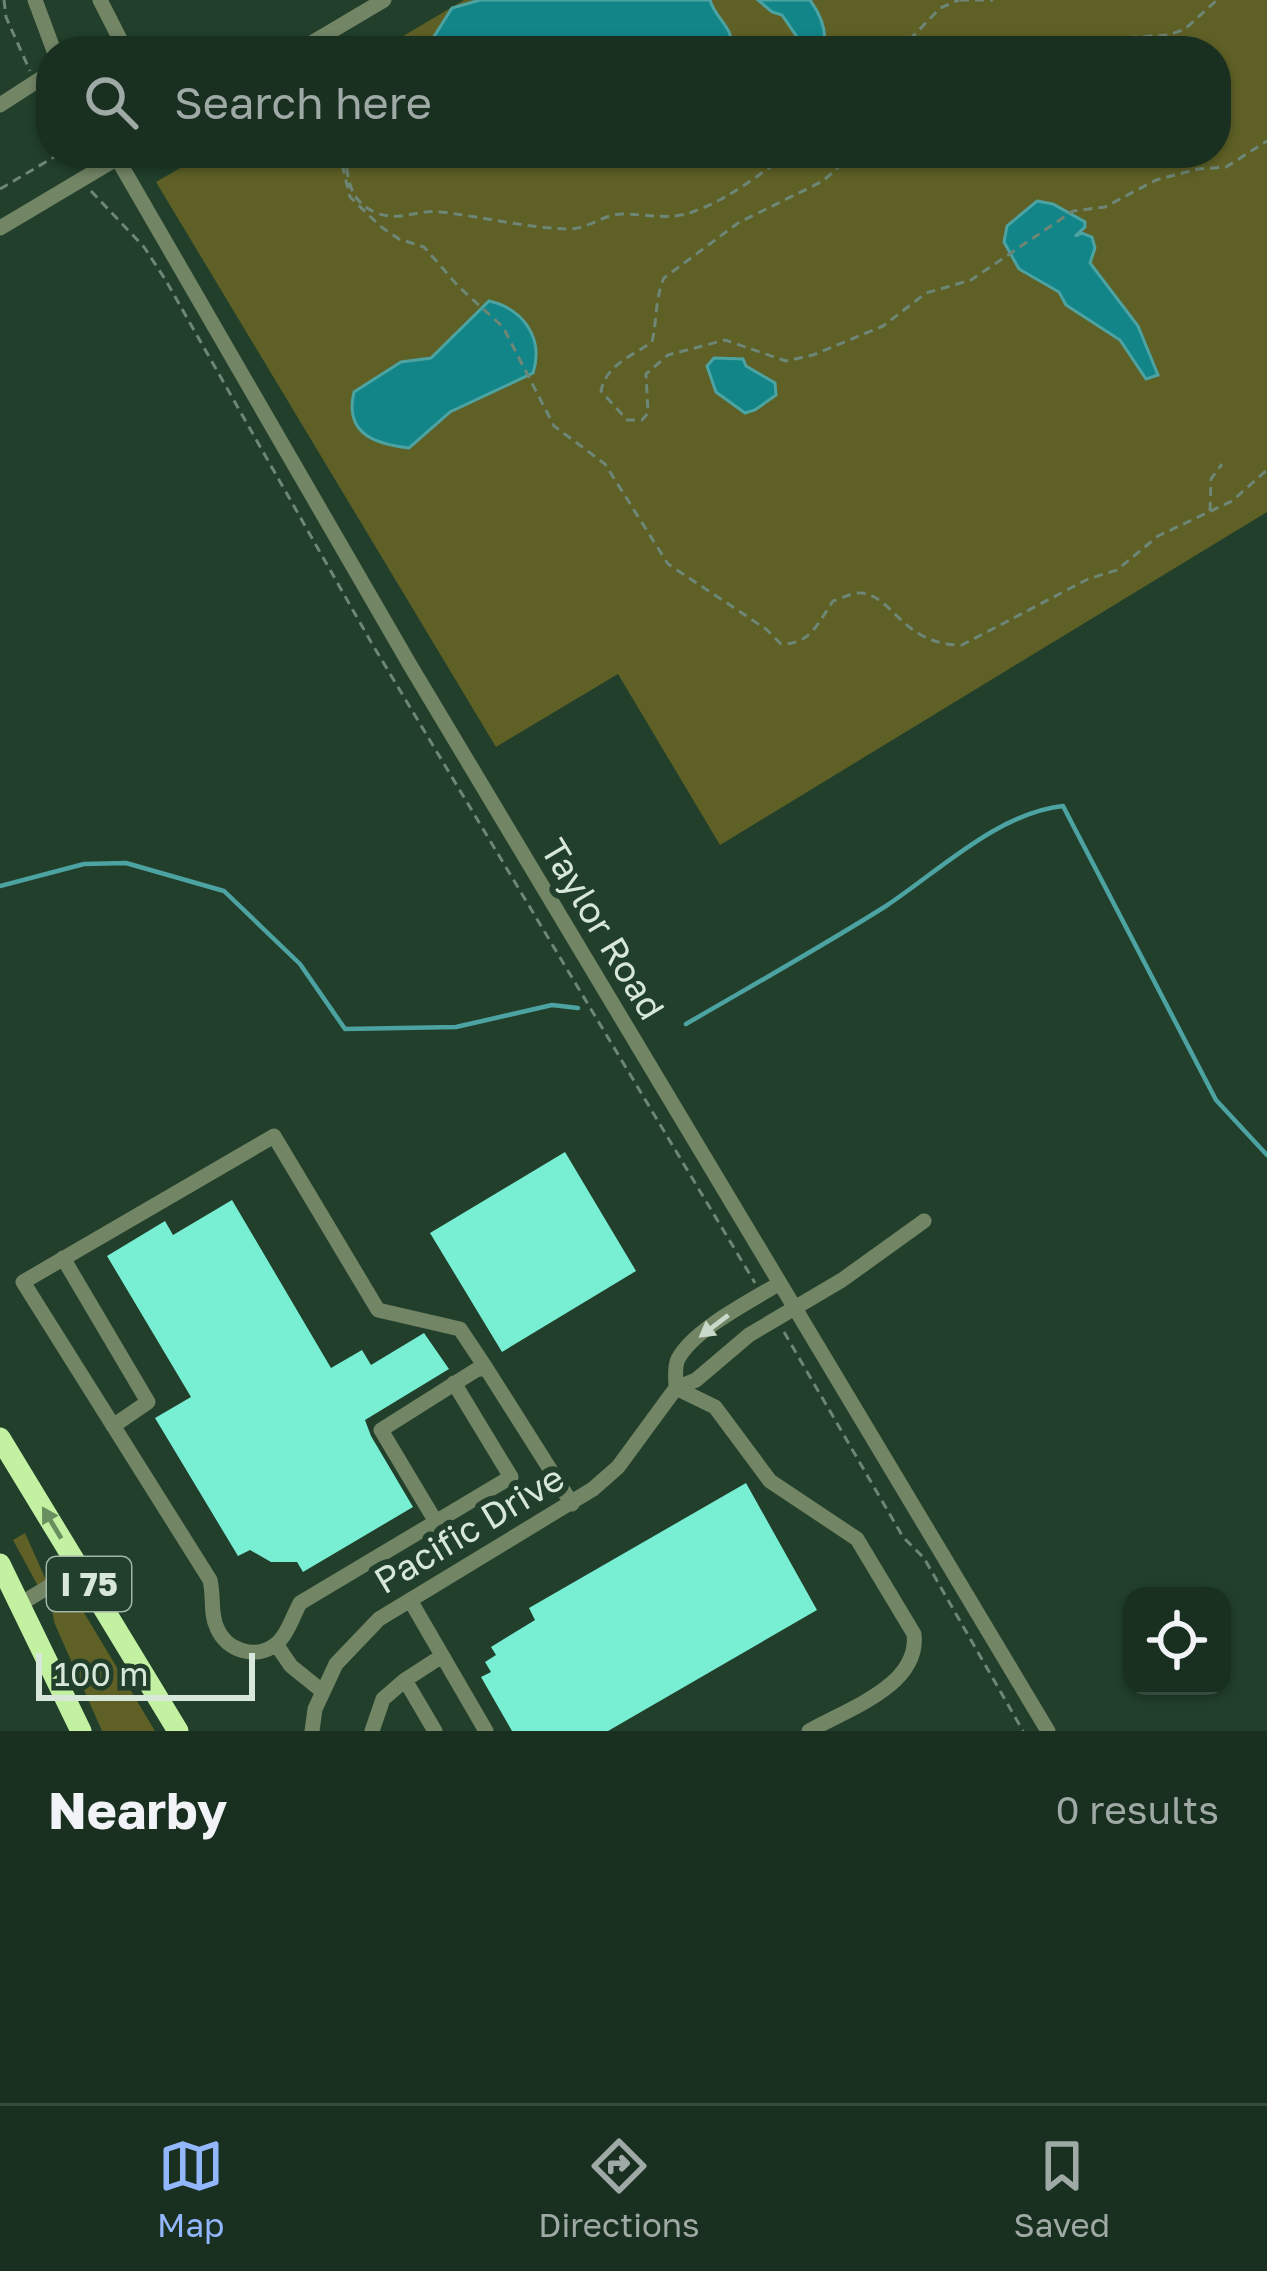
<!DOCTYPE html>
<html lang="en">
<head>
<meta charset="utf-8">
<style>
  body { margin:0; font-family:"Golos Text",sans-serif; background:#223729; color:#f1f3f6 }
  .controls { position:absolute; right:36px; bottom:36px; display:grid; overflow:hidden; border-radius:24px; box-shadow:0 3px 9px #0004 }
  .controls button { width:108px; height:108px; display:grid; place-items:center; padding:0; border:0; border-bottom:3px solid #374a3e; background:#192f20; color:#f1f3f6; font:60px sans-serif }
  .scale { position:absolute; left:36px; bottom:30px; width:219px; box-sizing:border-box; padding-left:12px; border:6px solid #d7e8db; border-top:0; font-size:33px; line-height:42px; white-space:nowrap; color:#d7e8db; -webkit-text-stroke:9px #213f2b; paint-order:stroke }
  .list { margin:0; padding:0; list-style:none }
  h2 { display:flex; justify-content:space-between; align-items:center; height:156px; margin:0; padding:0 48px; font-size:51px }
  h2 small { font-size:39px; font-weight:400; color:#9fa9a5 }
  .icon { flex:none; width:66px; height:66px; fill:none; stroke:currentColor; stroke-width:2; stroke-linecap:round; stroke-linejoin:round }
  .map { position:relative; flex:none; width:1267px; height:1731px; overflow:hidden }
  .search { position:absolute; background:#192f20; box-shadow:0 3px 9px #0004; left:36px; right:36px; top:36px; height:132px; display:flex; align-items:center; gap:30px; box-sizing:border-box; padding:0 42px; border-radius:48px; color:#9fa9a5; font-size:45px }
  .sheet { height:372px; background:#192f20 }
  nav { display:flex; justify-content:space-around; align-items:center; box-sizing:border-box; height:168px; border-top:3px solid #374a3e; background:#192f20; font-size:33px; color:#9fa9a5 }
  nav a { display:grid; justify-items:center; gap:6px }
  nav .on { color:#93b7fd }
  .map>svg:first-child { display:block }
  .green { fill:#5e6026 }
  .water { fill:#118588; stroke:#4ca3a1; stroke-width:3 }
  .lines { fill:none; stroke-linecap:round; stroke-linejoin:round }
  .stream { stroke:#4ca3a1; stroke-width:4.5 }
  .building { fill:#78eed3 }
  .path { stroke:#6d8675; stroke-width:3; stroke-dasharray:9 6; stroke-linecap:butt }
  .minor { stroke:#728565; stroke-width:15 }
  .highway { stroke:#c2f1a1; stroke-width:21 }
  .oneway { fill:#c8d9c9 }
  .oneway2 { fill:#698f60 }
  .labels { text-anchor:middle; stroke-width:12; stroke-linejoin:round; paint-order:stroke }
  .shield { fill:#213f2b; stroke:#a0b5a6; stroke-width:3 }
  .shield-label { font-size:33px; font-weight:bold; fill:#d7e8db }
  .street-label { font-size:36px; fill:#d7e8db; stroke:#213f2b }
</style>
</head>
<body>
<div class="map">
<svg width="1267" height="1731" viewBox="0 0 1267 1731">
  <rect width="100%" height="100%" fill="#213f2b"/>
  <path class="green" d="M464 0H1267V512L720 845 618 674 496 747 156 182 206 153H1216V51H378Z
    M25 1533 46 1580 38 1586 13 1540Z
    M61 1592 80 1606 155 1731H102L54 1622 51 1603Z"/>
  <path class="water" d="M480 0H710C715 19 736 28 731 51H425L452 8Z
    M758 0H810C821 15 828 33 823 51L806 50 782 15 772 12Z
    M1037 201 1053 204 1085 222V227L1075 236 1082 233 1092 237 1095 248 1090 263 1138 326 1158 375 1146 379 1120 340 1066 305 1059 292 1019 269 1004 242 1007 226Z
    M489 301C524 309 544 339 533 373L450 412 409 448C375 444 344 434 354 392L401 362 431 358Z
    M714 358 743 359 746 366 775 383 776 395 755 410 745 413 716 392 707 366Z"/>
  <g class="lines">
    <path class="stream" d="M0 886 84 864 126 863 224 891 300 964 345 1029 456 1027 552 1005 578 1008
      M686 1024C753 985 821 947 886 906 939 871 998 813 1063 806L1216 1100 1267 1155"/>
  </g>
  <path class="building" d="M565 1152 636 1271 502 1352 430 1233Z
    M232 1200 331 1368 362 1350 371 1365 424 1333 449 1369 365 1420 371 1436 413 1507 303 1572 297 1562H271L250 1550 238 1556 155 1418 191 1397 107 1256 165 1221 173 1235Z
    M746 1483 817 1610 608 1731H512L481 1677 491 1672 485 1662 496 1655 491 1647 535 1620 529 1608Z"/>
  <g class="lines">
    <path class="path" d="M4 0 6 17 30 71
      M960 0H993
      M899 51 940 8 959 0
      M1010 51 1028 44 1169 35 1185 29 1217 0
      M43 95 51 108
      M74 153 80 166
      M334 153 341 160 350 197 380 226 399 239 424 247 459 287 503 327 554 426 605 464 668 564 766 629 781 644C810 645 818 623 833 601 840 599 853 592 861 593 894 596 902 645 962 645L1088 579 1117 570 1158 536 1232 501 1267 470
      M345 153C348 180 349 202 377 213 400 222 418 209 441 212 484 217 526 228 569 229 588 229 604 214 622 214 649 214 670 221 695 211 729 199 761 173 790 153
      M854 153 823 181 738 223 664 278C655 298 657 321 652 342 632 356 606 365 601 391L627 420H642L648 413 646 374 668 355 725 340 786 361 813 355 883 326 926 293 971 280 1073 211 1105 207 1156 180 1198 169 1226 167 1267 141
      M0 189 61 153
      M91 191 144 247 165 279 371 642 755 1283
      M1210 511 1211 479 1222 464
      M784 1332 903 1537 924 1558 1023 1731"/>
    <path class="minor" d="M35 0 54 51
      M100 0 126 51
      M298 51 384 0
      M0 105 51 72
      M114 153 410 665 1048 1731
      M0 228 121 156
      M63 1258 148 1402 113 1426
      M454 1383 511 1477 300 1603C293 1616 287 1636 275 1645 255 1660 226 1650 217 1628 210 1614 214 1596 210 1580L23 1282 274 1136 378 1310 460 1329 486 1368
      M676 1388 715 1407 770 1481 857 1539 914 1634C920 1686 847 1709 809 1731
      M676 1388C676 1379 674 1367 678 1359 694 1329 751 1301 780 1283
      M436 1522 381 1430 476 1370 486 1368 572 1504
      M410 1600 486 1731
      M20 1604 80 1568
      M276 1644 291 1666 322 1691
      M312 1731 315 1709 336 1664 379 1619 593 1489 618 1467 676 1388 696 1380 749 1335 842 1280 924 1221
      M372 1731 383 1699 405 1680
      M435 1731 405 1680 442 1656"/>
    <path class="highway" d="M0 1438 178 1731
      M0 1564 81 1731"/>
  </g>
  <defs><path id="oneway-solid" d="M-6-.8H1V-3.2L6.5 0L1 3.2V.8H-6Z" transform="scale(3)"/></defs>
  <use class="oneway" href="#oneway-solid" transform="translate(714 1326) rotate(143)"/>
  <use class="oneway2" href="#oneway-solid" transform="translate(52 1523) rotate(-121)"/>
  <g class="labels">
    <rect class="shield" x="47" y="1557" width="84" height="54" rx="9"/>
    <g class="shield-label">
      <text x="89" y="1596">I 75</text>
    </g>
    <g class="street-label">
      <text transform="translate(603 929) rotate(59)" y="13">Taylor Road</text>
      <text transform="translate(469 1529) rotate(-31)" y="13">Pacific Drive</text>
    </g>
  </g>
</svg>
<div class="controls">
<button><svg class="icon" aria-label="locate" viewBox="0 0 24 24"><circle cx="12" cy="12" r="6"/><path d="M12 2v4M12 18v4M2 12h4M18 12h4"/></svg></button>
</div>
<div class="scale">100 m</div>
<div class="search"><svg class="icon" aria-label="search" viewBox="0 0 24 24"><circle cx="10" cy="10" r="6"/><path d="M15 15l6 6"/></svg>Search here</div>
</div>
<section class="sheet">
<h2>Nearby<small>0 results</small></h2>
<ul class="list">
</ul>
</section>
<nav>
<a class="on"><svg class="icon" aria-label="map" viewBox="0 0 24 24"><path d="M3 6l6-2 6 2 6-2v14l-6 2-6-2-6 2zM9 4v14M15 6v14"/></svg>Map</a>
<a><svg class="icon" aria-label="directions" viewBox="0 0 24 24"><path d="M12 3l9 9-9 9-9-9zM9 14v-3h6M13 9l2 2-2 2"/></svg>Directions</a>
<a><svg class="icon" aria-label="saved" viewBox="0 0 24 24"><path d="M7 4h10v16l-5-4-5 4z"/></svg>Saved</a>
</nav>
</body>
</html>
